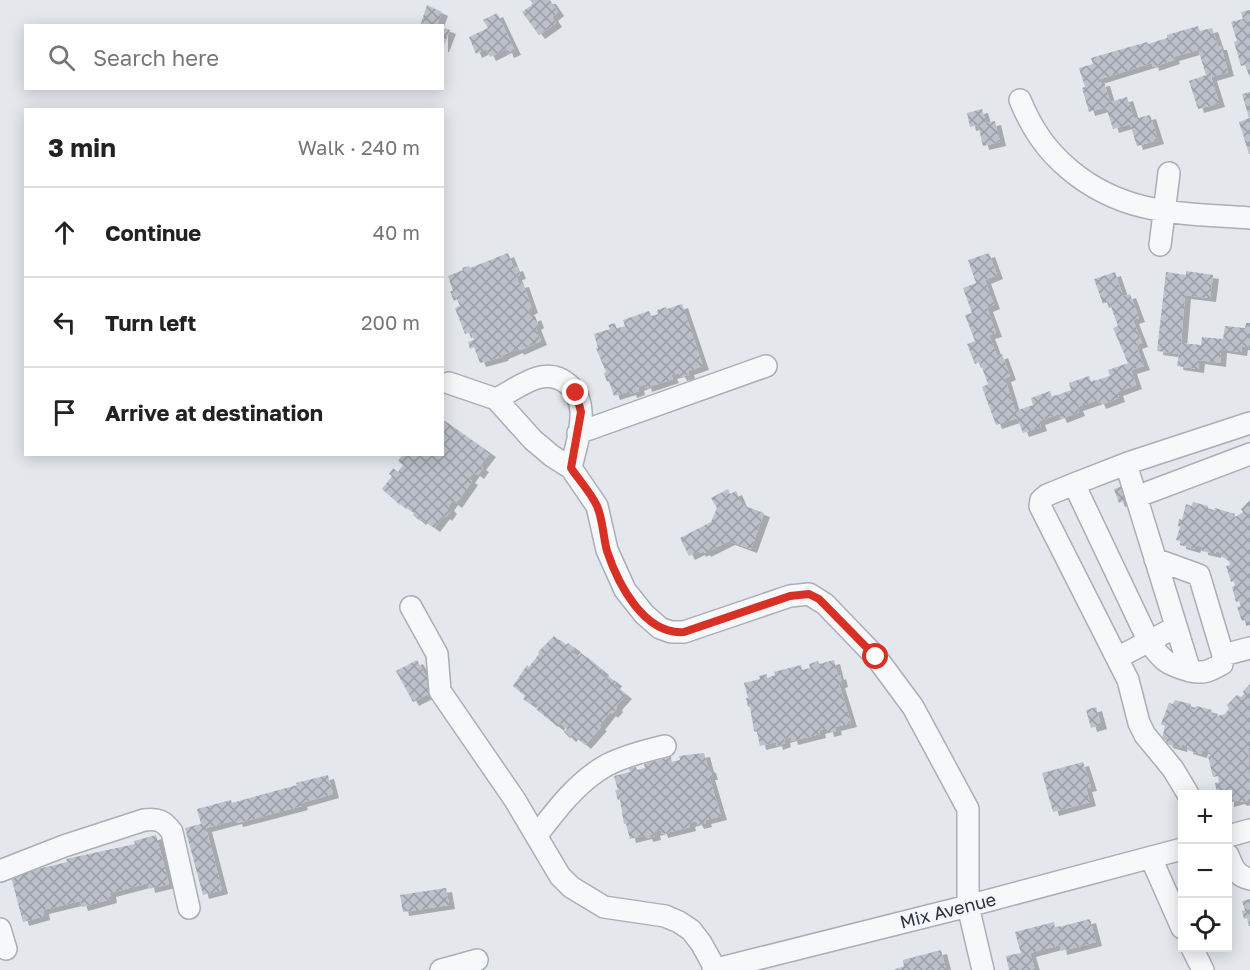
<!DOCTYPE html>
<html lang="en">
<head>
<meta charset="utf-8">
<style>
  body { margin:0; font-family:"Golos Text",sans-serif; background:#f6f6f6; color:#222 }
  .controls { position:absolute; right:18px; bottom:18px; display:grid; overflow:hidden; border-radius:0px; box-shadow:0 3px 15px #0003 }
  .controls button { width:54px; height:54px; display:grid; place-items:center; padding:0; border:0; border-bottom:2px solid #e0e0e0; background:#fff; color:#222; font:30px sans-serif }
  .stop { position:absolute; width:18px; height:18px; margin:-14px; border:4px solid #d93025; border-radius:50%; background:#fff }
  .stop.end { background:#d93025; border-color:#fff; box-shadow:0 2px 6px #0008 }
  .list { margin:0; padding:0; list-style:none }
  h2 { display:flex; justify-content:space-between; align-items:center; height:78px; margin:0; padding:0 24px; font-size:26px }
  h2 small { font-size:20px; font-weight:400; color:#767676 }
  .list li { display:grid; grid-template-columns:39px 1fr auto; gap:18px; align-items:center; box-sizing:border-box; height:90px; padding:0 24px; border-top:2px solid #e0e0e0 }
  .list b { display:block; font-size:22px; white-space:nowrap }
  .list em { font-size:20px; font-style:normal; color:#767676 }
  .icon { flex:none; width:33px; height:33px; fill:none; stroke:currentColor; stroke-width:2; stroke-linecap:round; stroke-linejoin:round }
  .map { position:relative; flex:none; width:1250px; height:970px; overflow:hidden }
  .search { position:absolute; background:#fff; box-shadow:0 3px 15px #0003; left:24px; top:24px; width:420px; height:66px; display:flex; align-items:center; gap:15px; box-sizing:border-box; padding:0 21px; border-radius:0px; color:#767676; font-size:22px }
  .panel { position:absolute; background:#fff; box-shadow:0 3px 15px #0003; left:24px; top:108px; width:420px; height:348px; border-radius:0px }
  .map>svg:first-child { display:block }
  .building { fill:url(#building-cross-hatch); filter:url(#shadow) }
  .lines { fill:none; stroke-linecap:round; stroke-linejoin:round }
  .minor-casing { stroke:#a9aeb7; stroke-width:24 }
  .minor { stroke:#f7f8fa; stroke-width:21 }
  .route { stroke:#d93025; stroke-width:8 }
  .labels { text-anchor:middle; stroke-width:5; stroke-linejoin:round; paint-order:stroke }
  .street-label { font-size:18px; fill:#2b3445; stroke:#f4f6f9 }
</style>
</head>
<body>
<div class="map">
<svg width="1250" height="970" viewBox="0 0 1250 970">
  <defs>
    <pattern id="building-cross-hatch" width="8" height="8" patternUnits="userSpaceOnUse" patternTransform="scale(1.5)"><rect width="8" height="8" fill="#bbc0ca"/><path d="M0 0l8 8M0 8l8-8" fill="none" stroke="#989da6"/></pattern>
    <filter id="shadow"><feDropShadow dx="6" dy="4" stdDeviation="0" flood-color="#0004"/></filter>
  </defs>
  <rect width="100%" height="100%" fill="#e4e7ec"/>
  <path class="building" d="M530 0H550L558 12 552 17 556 23 539 35 522 12 533 4Z
    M427 5 442 12 437 26H420Z
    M1250 10V78L1245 65 1241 66 1234 42 1237 41 1231 22 1243 19 1241 12Z
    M497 13 515 51 508 54 506 49 490 57 486 49 476 54 469 37 488 28 483 20Z
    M1198 26 1200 31 1212 28 1218 46H1221L1228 72 1211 77 1219 103 1198 109 1189 81 1206 75 1199 52 1202 51 1201 49 1173 57 1174 60 1153 67 1152 63 1097 80 1098 83 1104 82 1110 102 1127 97 1134 119 1150 115 1158 140 1137 146 1130 124 1113 129 1106 107 1089 112 1082 88 1085 87 1079 68 1093 64 1091 58 1147 42 1148 44 1167 38V35Z
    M442 27 450 30 443 48H442Z
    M1250 92V117L1249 118 1242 94Z
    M982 109 986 123 995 121 1000 142 983 146 978 125 970 127 967 113Z
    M1250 118V154H1249L1239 122Z
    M508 253 514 268 517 267 520 275 516 276 519 284 523 283 532 309 528 311 531 318 535 316 538 324 535 326 541 341 518 351 517 349 503 355 502 357 480 363 474 347 470 349 468 342 474 340 471 332 465 334 455 308 460 306 457 299 454 301 450 291H453L448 276 463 270 462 268 469 266 470 268Z
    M989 253 997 275 985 280 994 305 987 308 996 333 989 335 997 356 1002 354 1010 376 1005 378 1015 411 1033 405 1031 398 1050 391 1052 397 1071 390 1069 383 1089 376 1091 382 1110 376 1108 370 1128 363 1113 328 1118 326 1109 301 1103 304 1094 279 1115 272 1123 296 1130 294 1139 318 1133 320 1142 343 1136 345 1144 366 1131 370 1136 385 1117 392 1119 398 1100 405 1098 400 1077 407 1079 412 1061 419 1059 414 1039 421 1041 427 1023 433 1017 418 996 425 982 387 988 384 980 362 975 364 967 344 975 341 965 315 972 313 963 288 976 283 968 260Z
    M1186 271 1213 275 1210 298 1185 295 1181 343 1201 345 1202 337 1223 339 1225 326 1245 328 1246 323H1250V347L1242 346 1241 352 1221 349 1220 363 1199 360 1198 369 1177 366 1179 354 1157 351 1166 272 1186 275Z
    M682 304 703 366 688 371 689 375 681 377 679 373 671 375 673 379 646 388 645 384 638 387 639 391 631 394 630 391 614 396 609 381 607 382 604 373 606 372 596 348H598L594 334 610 329 608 325 615 323 617 329 625 326 623 320 649 311 651 316 658 314 657 310 666 307 667 309Z
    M442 419 490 453 480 466 483 468 478 475 474 472 469 479 472 481 456 504 452 501 448 507 451 510 446 517 444 515 434 528 422 519 420 521 413 515 414 513 401 504 400 505 382 489 392 476 389 474 393 468 398 472 403 465 398 461 403 454H442Z
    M1125 485 1130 499 1119 503 1114 489Z
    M728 489 730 494 736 491 742 505 764 513 751 549 729 541 705 553 704 551 700 553 699 551 689 556 680 538 711 522 717 508 711 498Z
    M1250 500V625L1246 626 1245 620 1242 621 1237 607 1241 606 1239 601 1236 602 1232 587 1235 586 1234 581 1231 582 1226 566 1230 565 1229 561 1221 556 1222 553 1216 551 1215 554 1202 551V547L1196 545 1194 549 1180 545V541L1176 540 1180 527 1178 526 1179 519 1182 520 1186 504 1191 506 1193 502 1208 506V510L1213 513 1215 508 1235 514 1234 518 1243 512 1241 509Z
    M554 636 566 645 568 643 575 648 572 652 578 657 581 653 603 671 600 675 606 679 608 676 616 682 614 685 626 695 616 706 617 708 612 714 610 712 599 726 601 727 585 745 573 735 570 738 564 732 567 729 560 723 558 727 536 709 539 706 533 701 530 704 523 699 525 696 513 686 527 665 529 667 539 654 538 652Z
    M417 660 434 691 413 702 396 671Z
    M834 660 838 676 840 675 842 683 839 684 851 723 835 727 836 731 828 733 827 728 819 730 820 734 792 741 791 737 784 739 785 743 777 746 776 742 760 746 757 732 754 731 750 707H748L746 698H748L744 683 760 679 759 676 767 674V678L775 675 774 672 801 665 802 670 810 668 809 664 818 661 819 664Z
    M1250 684V748H1248L1250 797 1247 801 1241 802 1239 800 1228 803V794H1217L1215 783 1219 782 1218 776 1213 777 1208 756 1212 755 1211 753 1202 750 1201 754 1187 750 1188 747 1182 744 1181 748 1167 744 1166 740 1162 739 1165 726 1161 724 1169 703 1173 704 1175 700 1191 704 1190 709 1195 710 1196 706 1212 710 1211 715 1217 716 1225 714 1229 709 1227 705 1237 695 1241 697 1244 694 1243 691Z
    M1096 707 1101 725 1091 728 1086 710Z
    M704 753 708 768 710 769 712 776H709L721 816 705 820 706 823 698 825 696 821 689 823 690 827 662 834 661 830 654 832 655 836 647 838 646 835 630 839 626 824H624L620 799 618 800 615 790H618L614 776 630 772 629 768 636 767 637 770 645 768 644 764 671 757 672 762 680 760 679 756Z
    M1083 762 1091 787 1086 788 1090 802 1053 812 1042 773Z
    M328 775 333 794 301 803 302 806 237 823 236 820 206 828 222 890 203 895 185 828 201 824 197 809 231 800 232 803 297 785 296 783Z
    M156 835 169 884 149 889 148 883 110 893 111 899 82 907 80 901 43 910 44 916 23 922 10 873 33 867 34 870 67 862 66 859 135 844 134 841Z
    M446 888 449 905 403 912 400 895Z
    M1250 899V926H1249L1247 918 1244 919 1242 911 1245 910 1242 901Z
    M1090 919 1096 942 1061 951 1060 945 1030 953 1035 970H1009L1006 956 1021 953 1015 932 1054 922 1055 928Z
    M941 950 946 970H893L904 966 903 960Z"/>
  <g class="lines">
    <defs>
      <path id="minor" d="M1020 100C1032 129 1046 150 1070 170 1125 216 1183 213 1250 218
        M1160 245 1169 173
        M449 383 496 399 533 440 552 456 571 468 597 506 607 550 625 590 644 614 660 628 671 632H684L790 596 809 594 825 604 876 657 913 707 968 809V906L983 970
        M496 399C509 393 523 382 537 378 561 371 580 389 581 412 582 430 575 450 571 468
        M578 433 766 366
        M1126 464 1190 671C1203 674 1210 671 1222 664L1223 655 1199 575 1155 559
        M1074 484 1149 642C1163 661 1166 664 1190 671
        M1136 497 1250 454
        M411 607 437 654 440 691 515 800 560 876 571 887 604 907 665 916 679 922 691 930 701 943 716 970
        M1223 655 1250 648
        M1117 658 1176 627
        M1188 794 1173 769 1145 735 1139 723 1128 680 1040 506 1041 500 1047 495 1074 484 1128 463 1250 423
        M537 835C556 810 578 781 607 765 625 756 645 751 665 746
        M1228 836 1250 830
        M1228 855C1233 868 1236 876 1250 879
        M1151 858 1182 928
        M0 871 64 846 144 820C158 818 164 821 172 832L189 908
        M0 929 6 949
        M1192 948 1203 970
        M441 970 477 960
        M713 970 968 906 1182 849"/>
    </defs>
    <use href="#minor" class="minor-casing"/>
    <use href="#minor" class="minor"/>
  </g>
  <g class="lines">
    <path class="route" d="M576 393 581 412 571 468C579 480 591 493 597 506 603 520 603 536 607 551 618 584 644 635 684 632L790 596 809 594 819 599 876 657"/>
  </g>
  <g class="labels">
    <g class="street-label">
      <text transform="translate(948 911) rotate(-14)" y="6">Mix Avenue</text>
    </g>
  </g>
</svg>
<div class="controls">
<button>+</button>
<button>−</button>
<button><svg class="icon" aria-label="locate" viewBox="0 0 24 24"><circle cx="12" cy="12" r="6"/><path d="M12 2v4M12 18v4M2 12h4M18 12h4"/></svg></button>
</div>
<div class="stop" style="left:876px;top:657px"></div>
<div class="stop end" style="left:576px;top:393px"></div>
<div class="search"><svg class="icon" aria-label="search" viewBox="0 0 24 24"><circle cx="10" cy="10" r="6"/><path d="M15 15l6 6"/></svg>Search here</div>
<section class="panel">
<h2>3 min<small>Walk · 240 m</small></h2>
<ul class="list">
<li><svg class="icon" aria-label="ahead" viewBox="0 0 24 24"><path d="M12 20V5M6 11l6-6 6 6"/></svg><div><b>Continue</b></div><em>40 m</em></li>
<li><svg class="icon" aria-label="left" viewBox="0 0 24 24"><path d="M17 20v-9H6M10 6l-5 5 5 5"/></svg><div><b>Turn left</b></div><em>200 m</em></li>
<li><svg class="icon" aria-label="arrive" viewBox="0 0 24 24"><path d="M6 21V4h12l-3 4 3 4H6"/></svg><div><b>Arrive at destination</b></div></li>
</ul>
</section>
</div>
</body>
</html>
